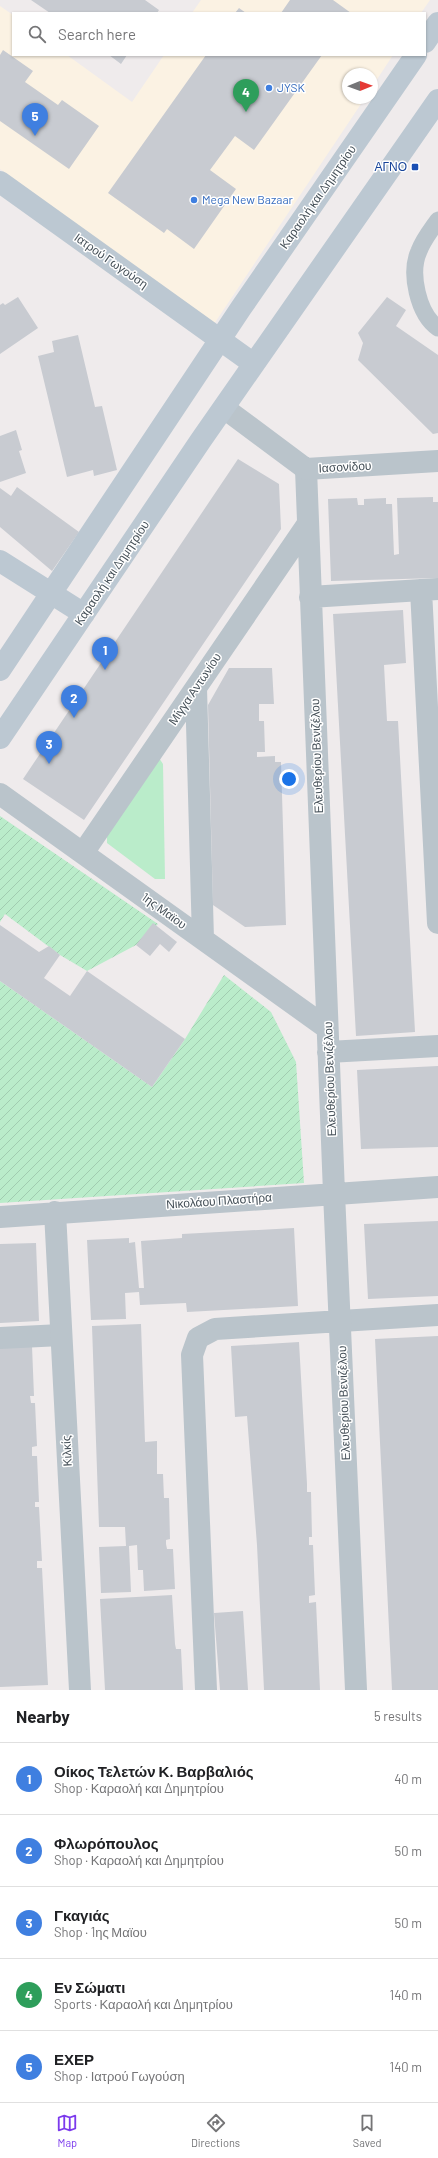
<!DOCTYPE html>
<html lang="en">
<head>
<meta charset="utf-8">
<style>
  body { margin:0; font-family:Barlow,sans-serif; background:#f2f2f2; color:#202124 }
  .compass { position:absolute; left:342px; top:68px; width:36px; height:36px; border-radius:50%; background:#fff; box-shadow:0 1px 3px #0004; rotate:89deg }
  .you { position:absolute; left:289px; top:779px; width:14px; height:14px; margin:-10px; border:3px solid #fff; border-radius:50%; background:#1a73e8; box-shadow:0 0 0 6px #1a73e833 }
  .badge { display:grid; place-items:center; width:26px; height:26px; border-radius:50%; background:#7c3aed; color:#fff; font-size:13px; font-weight:700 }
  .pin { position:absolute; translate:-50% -33px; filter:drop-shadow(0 1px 2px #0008) }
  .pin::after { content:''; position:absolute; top:21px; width:14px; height:12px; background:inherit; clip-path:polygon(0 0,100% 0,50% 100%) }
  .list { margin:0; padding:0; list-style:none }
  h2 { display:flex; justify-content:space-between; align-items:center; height:52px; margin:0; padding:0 16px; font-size:17px }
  h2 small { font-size:13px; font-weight:400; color:#757577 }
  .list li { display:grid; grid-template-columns:26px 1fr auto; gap:12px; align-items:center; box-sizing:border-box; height:72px; padding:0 16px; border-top:1px solid #e0e0e0 }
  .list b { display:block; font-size:15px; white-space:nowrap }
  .list p { margin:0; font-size:13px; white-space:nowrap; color:#757577 }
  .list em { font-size:13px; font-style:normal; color:#757577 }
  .icon { flex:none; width:22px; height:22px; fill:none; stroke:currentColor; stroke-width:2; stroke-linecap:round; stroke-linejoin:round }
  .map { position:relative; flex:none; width:438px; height:1690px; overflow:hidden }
  .search { position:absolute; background:#fff; box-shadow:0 1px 3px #0004; left:12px; right:12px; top:12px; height:44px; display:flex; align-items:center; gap:10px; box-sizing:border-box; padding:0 14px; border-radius:0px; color:#757577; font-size:15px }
  .sheet { height:412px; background:#fff }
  nav { display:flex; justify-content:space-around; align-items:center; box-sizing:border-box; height:56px; border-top:1px solid #e0e0e0; background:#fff; font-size:11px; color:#757577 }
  nav a { display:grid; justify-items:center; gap:2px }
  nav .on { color:#7c3aed }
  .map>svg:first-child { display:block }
  .commercial { fill:#fbf2e3 }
  .green { fill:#baecca }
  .garden { fill:url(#garden-furrows) }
  .building { fill:#c8cbd1 }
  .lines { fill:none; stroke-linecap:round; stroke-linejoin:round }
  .service { stroke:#bac4cb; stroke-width:17 }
  .pedestrian { stroke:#bac4cb; stroke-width:22 }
  .minor { stroke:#bac4cb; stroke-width:22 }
  .tertiary { stroke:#bac4cb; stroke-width:22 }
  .secondary { stroke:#bcc8d2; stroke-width:22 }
  .shop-dot { fill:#3f7fe0; stroke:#fff; stroke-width:1.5 }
  .transit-dot { fill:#1a4fb4; stroke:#fff; stroke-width:1.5 }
  .labels { text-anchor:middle; stroke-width:3; stroke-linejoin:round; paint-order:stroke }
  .shop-label { font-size:12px; fill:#366cbe; stroke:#fff; text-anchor:start }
  .transit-label { font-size:12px; fill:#164399; stroke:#fff; text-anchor:end }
  .street-label { font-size:12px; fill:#455058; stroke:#fff }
</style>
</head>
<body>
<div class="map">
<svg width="438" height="1690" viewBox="0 0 438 1690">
  <defs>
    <pattern id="garden-furrows" width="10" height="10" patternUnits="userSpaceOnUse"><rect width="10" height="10" fill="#baecca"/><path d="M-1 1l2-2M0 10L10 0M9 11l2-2" fill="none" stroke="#a1ccb0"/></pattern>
  </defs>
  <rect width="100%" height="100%" fill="#efebec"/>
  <path class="commercial" d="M201 0H430L421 13H192Z
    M0 6 13 15V55H67L132 102 164 55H393L372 87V74H348V98H365L214 324 0 169Z"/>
  <path class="green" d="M159 758 163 764 165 879H155L107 843V836Z"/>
  <path class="garden" d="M0 816 158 924 136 945 87 971 60 955 5 914 0 922Z
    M224 975 271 1012 296 1062 304 1183 0 1203V981L152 1087 185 1039Z"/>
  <path class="building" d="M31 0H145L159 10 157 13H50Z
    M290 0H333L351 13H281Z
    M239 8 246 13H235Z
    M3 50 33 71 25 82 58 105 62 100 99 126 69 169 0 121V55Z
    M109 55H127L121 64Z
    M206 55H322L254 150 235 136 210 170 236 189 194 249 167 229 164 233 108 193Z
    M18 297 38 328 0 354V305L3 303 5 305Z
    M387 297 406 310 396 326 438 355V433L433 434 358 360 363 343 358 333Z
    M78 335 95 407 102 406 117 470 94 476 93 470 67 477 38 356 54 352 52 341Z
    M16 430 22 450 19 451 26 473 0 482V436Z
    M238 459 279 484 281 529 84 820 23 779Z
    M17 487 79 532 52 571 0 527V488L11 496Z
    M433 497V502H438V578L331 581 328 499 357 498 358 505H364V499L386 498V504H392L394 555 399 554 397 498Z
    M403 610 406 663 384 665 387 721H398L415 1032 356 1036 333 614Z
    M229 668H272L274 704H259V721H264L265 752H257V757L275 756V762H281L286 925 245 927 213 905 208 705Z
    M153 923 177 942 169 952 160 944 150 956 136 945Z
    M0 925 39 952 49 946 60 955 44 978 70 996 87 971 185 1039 152 1087 0 981Z
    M438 1066V1147L361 1149 357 1070Z
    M438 1221V1296L368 1299 364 1224Z
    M294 1228 298 1306 187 1312 186 1303 140 1305 139 1292 125 1293 126 1319 91 1320 87 1240 129 1238V1243L135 1242 139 1288H144L141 1241 182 1238V1234Z
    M36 1243 39 1321 0 1323V1244Z
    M141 1324 145 1442 157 1441V1474H163L164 1498H169L170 1539 166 1540V1544L167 1549H173L175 1589 144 1591 143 1570H138L137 1545 129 1546 131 1592 101 1593 99 1547 126 1546 125 1527H99L92 1326Z
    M438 1336V1690H392L375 1339Z
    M299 1342 307 1484V1492H311L312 1537H309V1545H313L315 1595 309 1596V1603L316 1602 320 1690H264L257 1545 247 1416 235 1417 231 1346Z
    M32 1346 34 1396H30L31 1403H35L37 1446 32 1447V1456H37L39 1502H35V1507H39L42 1561H37V1568H42L48 1685 0 1687V1347Z
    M172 1595 175 1644 176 1649H181L183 1690H105L100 1599Z
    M243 1611 248 1690H220L214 1613Z"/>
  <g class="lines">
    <path class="service" d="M438 220C431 230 423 240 419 251 409 273 418 314 438 328"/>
    <path class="pedestrian" d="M341 1321 438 1315
      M0 1338 61 1335"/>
    <path class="minor" d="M306 469 334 1193 356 1690
      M421 590 438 923
      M310 597 438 589
      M196 688 203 939
      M0 794 327 1028
      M83 853 307 525
      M328 1052 438 1046
      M55 1212 80 1690
      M0 1217 438 1187
      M206 1690 192 1355 198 1338 215 1329 341 1321"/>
    <path class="tertiary" d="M224 408 306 469 438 461"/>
    <path class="secondary" d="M425 42 438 23
      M0 182 254 364
      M0 561 84 614
      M0 670 241 308 416 55
      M0 738 201 440 438 100"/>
  </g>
  <g class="shop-dot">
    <circle cx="269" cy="88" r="4"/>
    <circle cx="194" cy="200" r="4"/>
  </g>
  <rect class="transit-dot" x="411" y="163" width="8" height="8" rx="2"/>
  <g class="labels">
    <g class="shop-label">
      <text x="277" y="92">JYSK</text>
      <text x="202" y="204">Mega New Bazaar</text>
    </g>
    <g class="transit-label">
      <text x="407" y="171">ΑΓΝΟ</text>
    </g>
    <g class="street-label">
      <text transform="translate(318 197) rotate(-55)" y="4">Καραολή και Δημητρίου</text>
      <text transform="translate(111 261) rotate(35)" y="4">Ιατρού Γωγούση</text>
      <text transform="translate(345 467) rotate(-3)" y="4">Ιασονίδου</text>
      <text transform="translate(112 573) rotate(-56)" y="4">Καραολή και Δημητρίου</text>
      <text transform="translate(195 689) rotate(-56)" y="4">Μίγγα Αντωνίου</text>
      <text transform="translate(317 756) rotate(-92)" y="4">Ελευθερίου Βενιζέλου</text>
      <text transform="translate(164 911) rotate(36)" y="4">1ης Μαϊου</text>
      <text transform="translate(330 1079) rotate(-92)" y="4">Ελευθερίου Βενιζέλου</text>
      <text transform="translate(219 1201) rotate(-4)" y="4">Νικολάου Πλαστήρα</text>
      <text transform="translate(344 1403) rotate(-92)" y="4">Ελευθερίου Βενιζέλου</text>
      <text transform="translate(67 1451) rotate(-93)" y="4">Κιλκίς</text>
    </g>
  </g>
</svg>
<svg class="compass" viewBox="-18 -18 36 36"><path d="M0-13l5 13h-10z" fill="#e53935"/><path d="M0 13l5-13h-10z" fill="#757577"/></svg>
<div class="you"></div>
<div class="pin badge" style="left:105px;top:670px;background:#3f7fe0">1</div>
<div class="pin badge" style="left:74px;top:718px;background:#3f7fe0">2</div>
<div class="pin badge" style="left:49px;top:764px;background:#3f7fe0">3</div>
<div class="pin badge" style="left:246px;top:112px;background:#2e9e5b">4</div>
<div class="pin badge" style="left:35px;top:136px;background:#3f7fe0">5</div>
<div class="search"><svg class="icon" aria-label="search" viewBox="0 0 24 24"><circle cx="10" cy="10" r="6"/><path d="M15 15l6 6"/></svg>Search here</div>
</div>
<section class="sheet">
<h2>Nearby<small>5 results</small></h2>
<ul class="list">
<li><span class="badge" style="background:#3f7fe0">1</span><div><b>Οίκος Τελετών Κ. Βαρβαλιός</b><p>Shop · Καραολή και Δημητρίου</p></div><em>40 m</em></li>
<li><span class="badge" style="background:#3f7fe0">2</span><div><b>Φλωρόπουλος</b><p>Shop · Καραολή και Δημητρίου</p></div><em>50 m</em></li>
<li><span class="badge" style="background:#3f7fe0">3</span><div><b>Γκαγιάς</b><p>Shop · 1ης Μαϊου</p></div><em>50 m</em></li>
<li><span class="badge" style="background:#2e9e5b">4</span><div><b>Εν Σώματι</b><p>Sports · Καραολή και Δημητρίου</p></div><em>140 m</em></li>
<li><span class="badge" style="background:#3f7fe0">5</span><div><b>ΕΧΕΡ</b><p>Shop · Ιατρού Γωγούση</p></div><em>140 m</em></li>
</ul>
</section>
<nav>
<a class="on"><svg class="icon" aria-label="map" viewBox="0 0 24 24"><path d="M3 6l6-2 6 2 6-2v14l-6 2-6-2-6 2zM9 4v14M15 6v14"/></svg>Map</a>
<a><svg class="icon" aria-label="directions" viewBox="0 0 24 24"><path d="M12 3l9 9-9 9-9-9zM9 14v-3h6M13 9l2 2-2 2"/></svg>Directions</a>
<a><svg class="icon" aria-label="saved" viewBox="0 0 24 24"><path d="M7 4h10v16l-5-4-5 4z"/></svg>Saved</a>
</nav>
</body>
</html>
